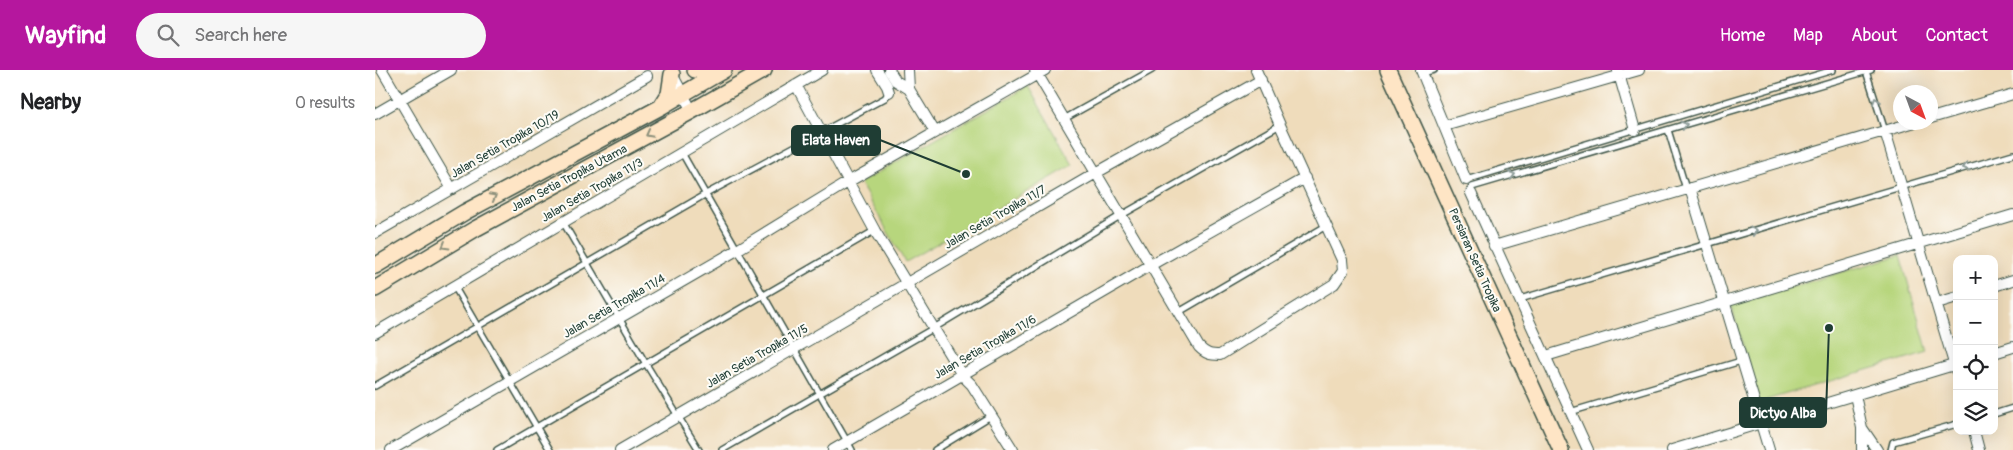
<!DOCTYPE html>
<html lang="en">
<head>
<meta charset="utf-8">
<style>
  body { margin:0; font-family:Pangolin,sans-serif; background:#f6f6f6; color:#202124 }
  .controls { position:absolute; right:15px; bottom:15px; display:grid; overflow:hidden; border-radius:10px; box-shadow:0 5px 20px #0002 }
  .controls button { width:45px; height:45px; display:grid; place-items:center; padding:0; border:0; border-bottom:1px solid #e0e0e0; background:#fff; color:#202124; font:25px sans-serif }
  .compass { position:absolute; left:1518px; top:15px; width:45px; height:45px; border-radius:50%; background:#fff; box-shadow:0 5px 20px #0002; rotate:139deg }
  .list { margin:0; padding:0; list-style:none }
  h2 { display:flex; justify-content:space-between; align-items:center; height:65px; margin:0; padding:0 20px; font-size:21px }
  h2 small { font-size:16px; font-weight:400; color:#757577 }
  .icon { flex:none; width:28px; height:28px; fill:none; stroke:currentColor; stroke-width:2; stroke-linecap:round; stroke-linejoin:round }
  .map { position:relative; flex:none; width:1638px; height:380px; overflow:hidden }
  header { display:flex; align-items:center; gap:30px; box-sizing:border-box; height:70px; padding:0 25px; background:#b5179e; color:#fff }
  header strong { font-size:24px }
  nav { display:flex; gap:28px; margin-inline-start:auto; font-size:18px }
  .search { width:350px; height:45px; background:#f6f6f6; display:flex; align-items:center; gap:12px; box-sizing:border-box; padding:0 18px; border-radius:28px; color:#757577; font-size:19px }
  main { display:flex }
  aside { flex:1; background:#fff }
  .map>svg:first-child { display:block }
  .green { fill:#b7d67d; stroke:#6b8a58 }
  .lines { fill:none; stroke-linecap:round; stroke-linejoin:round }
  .lane-casing { stroke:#3e5548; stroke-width:8 }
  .street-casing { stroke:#3e5548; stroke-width:12 }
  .secondary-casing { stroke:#3e5548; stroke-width:18 }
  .lane { stroke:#fff; stroke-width:5 }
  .street { stroke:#fff; stroke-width:10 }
  .secondary { stroke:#fee5c5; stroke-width:15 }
  .oneway { stroke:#8f9e9a }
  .oneway2 { stroke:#8e917c }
  .labels { text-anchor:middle; stroke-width:4; stroke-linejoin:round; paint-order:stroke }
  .street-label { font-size:12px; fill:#1f3d34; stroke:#fdfcf7 }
  .leader { fill:none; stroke:#1f3d34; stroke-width:2 }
  .callout-dot { fill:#1f3d34; stroke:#fdfcf7; stroke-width:2 }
  .callout { fill:#1f3d34; stroke:#1f3d34; stroke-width:2 }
  .callout-label { font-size:14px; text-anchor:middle; font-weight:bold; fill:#fff }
</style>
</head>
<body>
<header>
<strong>Wayfind</strong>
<div class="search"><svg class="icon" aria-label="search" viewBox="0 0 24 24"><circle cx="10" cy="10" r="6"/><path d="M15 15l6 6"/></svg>Search here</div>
<nav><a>Home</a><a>Map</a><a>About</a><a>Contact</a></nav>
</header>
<main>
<aside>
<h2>Nearby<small>0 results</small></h2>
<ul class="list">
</ul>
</aside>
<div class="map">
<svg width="1638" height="380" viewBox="0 0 1638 380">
  <rect width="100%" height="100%" fill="#fdfcf7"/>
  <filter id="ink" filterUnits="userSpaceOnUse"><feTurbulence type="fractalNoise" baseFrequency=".02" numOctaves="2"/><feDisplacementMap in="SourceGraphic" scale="10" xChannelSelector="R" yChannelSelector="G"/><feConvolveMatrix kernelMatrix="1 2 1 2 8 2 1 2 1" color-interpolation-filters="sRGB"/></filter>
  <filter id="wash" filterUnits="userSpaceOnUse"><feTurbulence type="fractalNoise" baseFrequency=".0096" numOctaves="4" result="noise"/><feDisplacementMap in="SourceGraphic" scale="20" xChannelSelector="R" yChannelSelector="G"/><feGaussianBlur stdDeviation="1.12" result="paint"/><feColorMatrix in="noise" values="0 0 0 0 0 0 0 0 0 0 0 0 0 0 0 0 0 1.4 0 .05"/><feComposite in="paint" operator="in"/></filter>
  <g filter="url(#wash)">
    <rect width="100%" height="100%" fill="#efdcbb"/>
    <path class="green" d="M653 16 698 95 530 192 485 113Z
      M1525 185 1553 282 1384 332 1356 235Z"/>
  </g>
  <g filter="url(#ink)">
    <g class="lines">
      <defs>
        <path id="lane" d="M1491 1 1510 61
          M1047 3 1059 0
          M689 49 777 0
          M1293 60 1311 119
          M307 83 477 380
          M1091 110 1458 0
          M1096 123 1095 120 1097 117 1496 0
          M188 152 271 294 324 380
          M79 216 175 380
          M1145 229 1638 84
          M804 242 951 156
          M0 316 331 124 510 28 514 22
          M1195 342 1366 291
          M1619 344 1638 338
          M122 380 499 161
          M347 380 559 258 745 146 905 55
          M560 380 617 345
          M1516 380 1518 372 1582 354"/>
        <path id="street" d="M7 0 77 119
          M502 0 512 16 514 22
          M514 0 521 11 534 19 560 62
          M533 0 534 19
          M660 0 824 277C831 284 835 285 845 285L959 214 968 201 967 190 905 55 881 0
          M1046 0 1091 110
          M1243 1 1260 60
          M296 2 317 41
          M421 15 500 161 587 305 597 315 638 380
          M0 44 76 0
          M1556 48 1638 24
          M1069 56 1264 0
          M1510 61 1581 300
          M1315 118 1394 380
          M1096 123 1213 380
          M0 163 272 6
          M1119 176 1540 52
          M1619 216 1638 210
          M1562 233 1582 227
          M0 263 447 0
          M1619 283 1638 277
          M1171 286 1638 145
          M1480 325 1487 358V380
          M1487 358 1502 380
          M1599 361 1604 380
          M16 380 362 180 473 112 670 0
          M245 380 721 103 886 10
          M458 380 774 196 930 108
          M1297 380 1582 294"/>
        <path id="secondary" d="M320 0 346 2
          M1013 0 1186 380
          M287 35 294 24 297 4
          M0 196 90 142 284 38 349 0
          M0 219 100 159 317 41 389 0"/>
      </defs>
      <use href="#lane" class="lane-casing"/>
      <use href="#street" class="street-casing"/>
      <use href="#secondary" class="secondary-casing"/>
      <use href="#lane" class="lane"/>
      <use href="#street" class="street"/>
      <use href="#secondary" class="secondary"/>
    </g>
    <defs><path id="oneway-chevron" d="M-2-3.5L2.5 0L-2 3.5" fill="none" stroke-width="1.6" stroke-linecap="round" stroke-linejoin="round" transform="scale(1.25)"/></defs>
    <g class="oneway">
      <use href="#oneway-chevron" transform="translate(1501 31) rotate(-108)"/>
      <use href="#oneway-chevron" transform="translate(1309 55) rotate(-16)"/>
      <use href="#oneway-chevron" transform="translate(1591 97) rotate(164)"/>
      <use href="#oneway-chevron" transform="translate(1137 105) rotate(-16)"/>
      <use href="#oneway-chevron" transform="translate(1379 161) rotate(-17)"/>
    </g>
    <g class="oneway2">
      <use href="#oneway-chevron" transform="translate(274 64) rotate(152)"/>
      <use href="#oneway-chevron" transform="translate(118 127) rotate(-28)"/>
      <use href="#oneway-chevron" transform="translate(70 176) rotate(149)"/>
    </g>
  </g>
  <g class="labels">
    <g class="street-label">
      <text transform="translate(130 74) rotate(-30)" y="4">Jalan Setia Tropika 10/19</text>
      <text transform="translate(194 108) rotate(-28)" y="4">Jalan Setia Tropika Utama</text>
      <text transform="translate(217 120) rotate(-30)" y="4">Jalan Setia Tropika 11/3</text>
      <text transform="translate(620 147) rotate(-30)" y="4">Jalan Setia Tropika 11/7</text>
      <text transform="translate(1100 190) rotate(66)" y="4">Persiaran Setia Tropika</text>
      <text transform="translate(239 236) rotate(-30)" y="4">Jalan Setia Tropika 11/4</text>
      <text transform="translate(610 277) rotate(-30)" y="4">Jalan Setia Tropika 11/6</text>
      <text transform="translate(382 286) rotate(-30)" y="4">Jalan Setia Tropika 11/5</text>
    </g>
  </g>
  <path class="leader" d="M591 104L505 70M1454 258L1451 343"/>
  <g class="callout-dot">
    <circle cx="591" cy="104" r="5"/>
    <circle cx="1454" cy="258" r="5"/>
  </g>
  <g class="callout">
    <rect x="417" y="56" width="88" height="29" rx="5"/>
    <rect x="1365" y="328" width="86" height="29" rx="5"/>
  </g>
  <g class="callout-label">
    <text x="461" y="75">Elata Haven</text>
    <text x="1408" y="348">Dictyo Alba</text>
  </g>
</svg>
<div class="controls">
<button>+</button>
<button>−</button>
<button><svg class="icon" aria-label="locate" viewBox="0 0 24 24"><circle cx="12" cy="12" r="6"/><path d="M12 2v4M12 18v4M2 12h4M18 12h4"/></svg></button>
<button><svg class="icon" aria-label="layers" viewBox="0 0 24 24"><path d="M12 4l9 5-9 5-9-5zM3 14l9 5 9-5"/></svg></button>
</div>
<svg class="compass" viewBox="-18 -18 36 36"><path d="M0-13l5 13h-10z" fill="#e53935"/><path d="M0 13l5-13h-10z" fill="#757577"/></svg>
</div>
</main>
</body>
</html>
